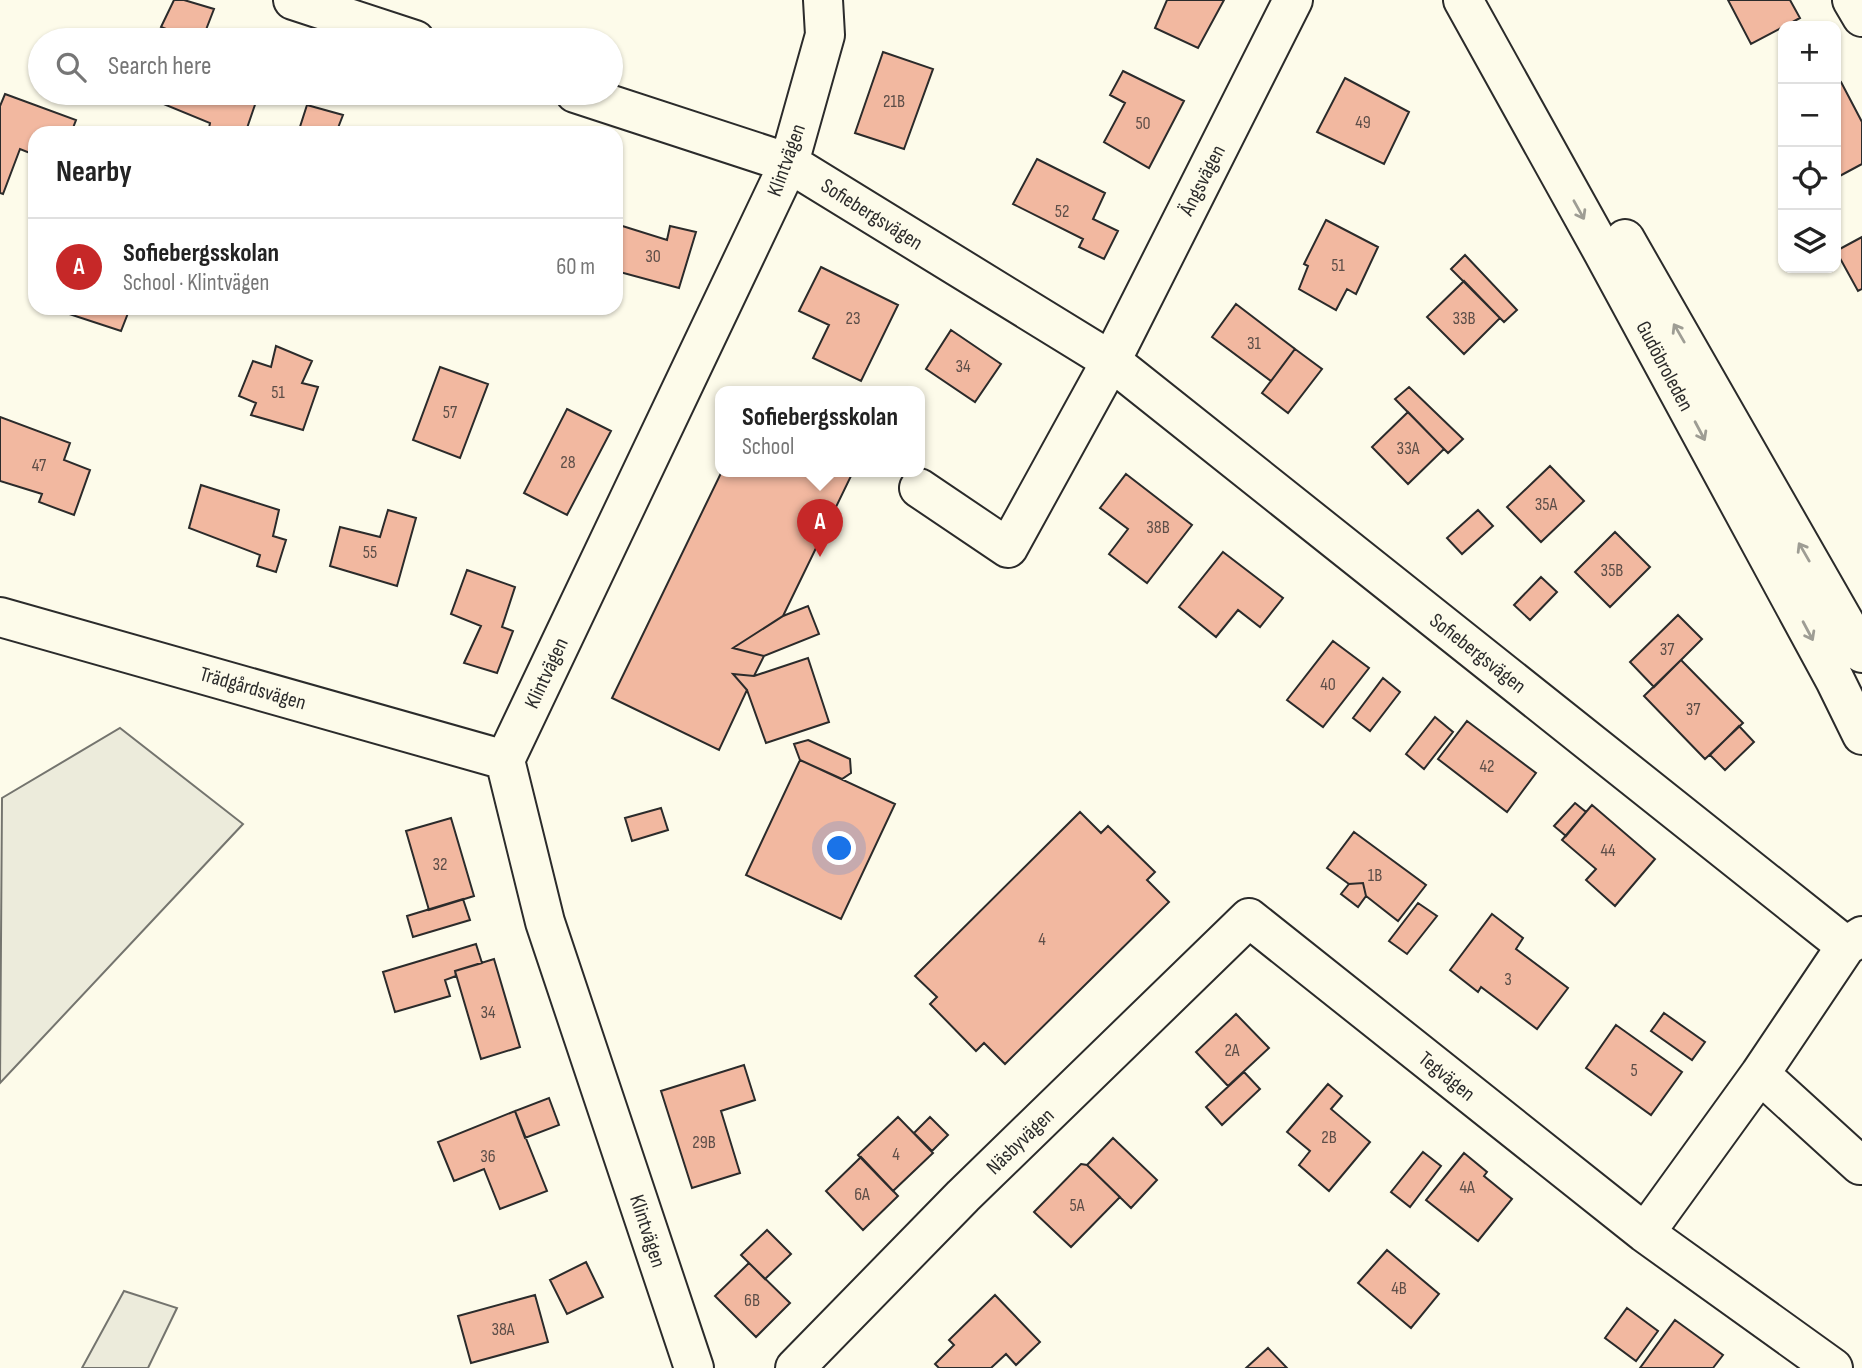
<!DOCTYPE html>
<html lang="en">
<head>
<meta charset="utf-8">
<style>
  body { margin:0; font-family:"Sofia Sans Condensed",sans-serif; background:#f2f2f2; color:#222 }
  .controls { position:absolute; right:21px; top:21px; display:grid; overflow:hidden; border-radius:14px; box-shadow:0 2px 5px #0004 }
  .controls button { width:63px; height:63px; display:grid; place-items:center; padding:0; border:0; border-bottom:2px solid #e0e0e0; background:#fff; color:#222; font:35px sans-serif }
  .you { position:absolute; left:840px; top:849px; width:24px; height:24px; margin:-18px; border:5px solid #fff; border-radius:50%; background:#1a73e8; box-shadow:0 0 0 10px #1a73e833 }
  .badge { display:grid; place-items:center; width:46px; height:46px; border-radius:50%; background:#c62828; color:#fff; font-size:23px; font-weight:700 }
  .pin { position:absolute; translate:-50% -58px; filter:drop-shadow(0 2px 4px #0008) }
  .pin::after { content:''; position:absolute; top:37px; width:24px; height:21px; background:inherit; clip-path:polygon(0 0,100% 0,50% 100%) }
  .popup { position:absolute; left:715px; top:386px; width:210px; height:91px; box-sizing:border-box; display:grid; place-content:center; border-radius:14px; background:#fff; filter:drop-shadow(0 2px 5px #0005); font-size:23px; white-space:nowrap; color:#767676 }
  .popup b { font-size:26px; color:#222 }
  .popup::after { content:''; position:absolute; left:50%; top:100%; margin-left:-14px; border:14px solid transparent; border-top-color:#fff }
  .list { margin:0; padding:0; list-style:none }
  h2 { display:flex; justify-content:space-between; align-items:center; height:91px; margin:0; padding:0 28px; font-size:30px }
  h2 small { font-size:23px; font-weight:400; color:#767676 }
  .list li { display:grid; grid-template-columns:46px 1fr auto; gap:21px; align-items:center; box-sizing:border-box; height:98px; padding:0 28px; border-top:2px solid #e0e0e0 }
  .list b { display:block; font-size:26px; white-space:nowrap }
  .list p { margin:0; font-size:23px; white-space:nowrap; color:#767676 }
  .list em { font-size:23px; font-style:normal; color:#767676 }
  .icon { flex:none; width:38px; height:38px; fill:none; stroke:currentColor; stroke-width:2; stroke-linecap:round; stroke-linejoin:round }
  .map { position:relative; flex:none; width:1862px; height:1368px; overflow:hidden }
  .search { position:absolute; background:#fff; box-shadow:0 2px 5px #0004; left:28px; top:28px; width:595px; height:77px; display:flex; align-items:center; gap:18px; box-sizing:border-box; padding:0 24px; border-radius:38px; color:#767676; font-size:26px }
  .panel { position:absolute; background:#fff; box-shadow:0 2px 5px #0004; left:28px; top:126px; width:595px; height:189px; border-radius:21px }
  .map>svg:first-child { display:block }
  .green { fill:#ecebdb; stroke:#74746e; stroke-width:2 }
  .building { fill:#f2b8a0; stroke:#2b2b2b; stroke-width:2 }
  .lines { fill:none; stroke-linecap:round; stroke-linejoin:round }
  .minor-casing { stroke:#2b2b2b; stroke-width:42 }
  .major-casing { stroke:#2b2b2b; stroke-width:42 }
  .minor { stroke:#fdfbea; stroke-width:38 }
  .major { stroke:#fdfbea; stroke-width:38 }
  .oneway { stroke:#9e9d94 }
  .labels { text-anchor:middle; stroke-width:5; stroke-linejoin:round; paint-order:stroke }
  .number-label { font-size:18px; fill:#5d4e48 }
  .street-label { font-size:21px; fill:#2b2b2b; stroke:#fdfbea }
</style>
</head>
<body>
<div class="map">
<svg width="1862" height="1368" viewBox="0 0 1862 1368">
  <rect width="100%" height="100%" fill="#fdfbea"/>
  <path class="green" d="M120 728 243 824 0 1083 2 798Z
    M124 1291 177 1308 148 1368H82Z"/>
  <path class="building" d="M174 0H184L214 9 202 40H194L161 27Z
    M1167 0H1224L1198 48 1155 28Z
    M1728 0H1790L1800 18 1751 44Z
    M883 52 933 69 904 149 855 133Z
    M1123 71 1184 101 1149 168 1104 142 1125 103 1110 95Z
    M1345 78 1409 112 1384 164 1317 132Z
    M1841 82 1862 122V164L1836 178V84Z
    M165 93H259L246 131 240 129 238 133H208L210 123 161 103Z
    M5 94 76 120 71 133H35V155L20 149 3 194 0 193V106Z
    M307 105 343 115 336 133H298Z
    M1037 159 1105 193 1093 219 1118 231 1104 259 1079 247 1083 239 1013 204Z
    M1326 220 1378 247 1356 294 1347 289 1336 310 1299 289 1308 266 1304 264Z
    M616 224 667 240 670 226 696 232 679 288 616 271Z
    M1862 237V289L1858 291 1836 251Z
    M1465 255 1517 310 1504 322 1451 269Z
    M821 267 898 305 861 381 813 358 829 325 799 311Z
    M1464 281 1500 318 1464 354 1427 317Z
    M1236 304 1295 349 1271 381 1212 337Z
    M51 308H130L121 331Z
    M951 330 1001 364 975 402 926 369Z
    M276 346 312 361 302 383 318 387 303 430 251 415 256 403 239 396 253 361 271 367Z
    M1295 349 1322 369 1288 413 1262 393Z
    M440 367 488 384 460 458 413 440Z
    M1409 387 1463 439 1448 453 1395 399Z
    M567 409 611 431 567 515 524 493Z
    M1408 412 1444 449 1408 484 1372 447Z
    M0 417 70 443 64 460 90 470 74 515 39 502 42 494 0 481Z
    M1550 466 1584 501 1541 542 1507 507Z
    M722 471H847L852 474 783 616 733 648 764 656 754 676 733 674 747 690 719 750 612 698Z
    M1126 474 1192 525 1147 583 1109 554 1128 529 1100 508Z
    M201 485 279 510 273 536 286 540 276 572 257 566 260 555 189 528Z
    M388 510 416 518 397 586 330 566 340 527 380 537Z
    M1478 510 1493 526 1462 554 1447 538Z
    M1615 532 1650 567 1610 607 1575 572Z
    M1223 552 1283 598 1260 627 1238 610 1216 637 1179 607Z
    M467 570 515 587 502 627 513 631 497 673 464 663 481 626 451 614Z
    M1541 577 1557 592 1530 620 1514 605Z
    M808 606 819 634 764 656 733 648 783 616Z
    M1678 615 1702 639 1654 687 1630 662Z
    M1333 641 1369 668 1323 727 1287 700Z
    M808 658 829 722 766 743 747 690 733 674 754 676Z
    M1681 660 1743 723 1705 759 1644 696Z
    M1383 678 1400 692 1370 731 1353 718Z
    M1435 717 1453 732 1424 769 1406 754Z
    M1467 721 1536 773 1507 812 1438 759Z
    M1739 726 1754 742 1725 770 1710 755Z
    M808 740 850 759 851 773 842 779 800 760 794 744Z
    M800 760 895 804 841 919 746 875Z
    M1575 803 1586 812 1566 836 1554 826Z
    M1592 805 1655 859 1615 906 1586 880 1596 869 1562 840Z
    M661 808 668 830 632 841 625 818Z
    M1080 812 1101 833 1108 826 1155 872 1147 880 1169 902 1005 1064 984 1043 976 1051 930 1004 937 997 915 976Z
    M451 818 474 896 429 910 406 831Z
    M1354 832 1426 885 1398 921 1366 896 1363 883 1349 884 1327 868Z
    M1363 883 1366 896 1358 907 1341 894 1349 884Z
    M463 899 470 920 413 937 407 916Z
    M1418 903 1437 916 1407 954 1389 941Z
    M1492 914 1523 938 1516 949 1568 988 1537 1029 1481 987 1478 992 1450 970Z
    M476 944 482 963 455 971 456 976 445 980 450 996 395 1012 383 972Z
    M494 959 520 1047 481 1059 455 971Z
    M1664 1013 1705 1042 1692 1060 1651 1031Z
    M1236 1014 1269 1048 1228 1086 1196 1052Z
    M1616 1025 1682 1072 1651 1115 1586 1068Z
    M744 1065 755 1100 721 1111 740 1173 692 1188 661 1091Z
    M1244 1072 1260 1089 1222 1125 1206 1107Z
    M1328 1084 1342 1096 1331 1109 1370 1142 1329 1191 1299 1165 1310 1151 1287 1132Z
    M549 1098 559 1125 525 1138 515 1111Z
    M515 1111 547 1191 500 1209 484 1169 454 1181 438 1142Z
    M898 1117 933 1153 893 1191 858 1155Z
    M930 1117 948 1135 932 1151 914 1133Z
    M1113 1138 1157 1180 1131 1208 1087 1165Z
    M1423 1152 1441 1166 1410 1207 1391 1192Z
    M1464 1153 1487 1172 1484 1176 1512 1199 1478 1241 1426 1200Z
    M861 1157 898 1196 863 1230 826 1191Z
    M1081 1164 1087 1165 1120 1197 1071 1247 1034 1212Z
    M767 1230 791 1254 765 1279 741 1255Z
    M1387 1250 1439 1294 1411 1328 1358 1283Z
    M586 1262 603 1297 567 1314 550 1280Z
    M749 1263 790 1303 756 1337 715 1296Z
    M535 1295 548 1342 471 1363 458 1316Z
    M995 1295 1040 1342 1016 1365 1006 1354 991 1368H939L935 1364 954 1345 949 1340Z
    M1627 1308 1658 1331 1636 1361 1605 1338Z
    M1675 1320 1723 1355 1713 1368H1640Z
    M1268 1348 1287 1368H1246Z"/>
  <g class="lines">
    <defs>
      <path id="minor" d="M293 0 415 40
        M1852 0 1862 17
        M575 93 789 163 1111 361 1846 946
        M919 488 1008 548 1111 361 1293 0
        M0 617 505 760
        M1760 1074 1860 1165
        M694 1368 545 922 505 760 789 163 825 35 823 0
        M795 1368 963 1196 1249 918 1645 1233
        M1833 1368 1645 1233 1760 1074 1846 946 1862 936"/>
      <path id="major" d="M1463 0 1603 252 1835 680 1862 735
        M1625 239 1862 653"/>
    </defs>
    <use href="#minor" class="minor-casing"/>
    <use href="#major" class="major-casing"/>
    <use href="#minor" class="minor"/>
    <use href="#major" class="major"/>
  </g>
  <defs><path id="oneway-shaft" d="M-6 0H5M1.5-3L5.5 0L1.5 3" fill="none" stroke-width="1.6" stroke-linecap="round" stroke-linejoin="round" transform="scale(1.75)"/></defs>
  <g class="oneway">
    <use href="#oneway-shaft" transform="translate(1579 210) rotate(61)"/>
    <use href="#oneway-shaft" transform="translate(1679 333) rotate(-120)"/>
    <use href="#oneway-shaft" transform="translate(1700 431) rotate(62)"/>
    <use href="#oneway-shaft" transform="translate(1804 552) rotate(-120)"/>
    <use href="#oneway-shaft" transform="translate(1808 631) rotate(62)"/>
  </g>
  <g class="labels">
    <g class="number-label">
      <text x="894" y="107">21B</text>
      <text x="1363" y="128">49</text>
      <text x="1143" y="129">50</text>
      <text x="1062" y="217">52</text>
      <text x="653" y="262">30</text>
      <text x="1338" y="271">51</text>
      <text x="853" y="324">23</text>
      <text x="1464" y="324">33B</text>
      <text x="1254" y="349">31</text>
      <text x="963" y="372">34</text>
      <text x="278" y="398">51</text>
      <text x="450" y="418">57</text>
      <text x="1408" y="454">33A</text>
      <text x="568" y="468">28</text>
      <text x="39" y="471">47</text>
      <text x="1546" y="510">35A</text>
      <text x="1158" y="533">38B</text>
      <text x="370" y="558">55</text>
      <text x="1612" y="576">35B</text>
      <text x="1667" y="655">37</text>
      <text x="1328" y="690">40</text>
      <text x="1693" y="715">37</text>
      <text x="1487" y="772">42</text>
      <text x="1608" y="856">44</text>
      <text x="440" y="870">32</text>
      <text x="1375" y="881">1B</text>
      <text x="1042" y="945">4</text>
      <text x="1508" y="985">3</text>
      <text x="488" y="1018">34</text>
      <text x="1232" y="1056">2A</text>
      <text x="1634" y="1076">5</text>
      <text x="1329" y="1143">2B</text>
      <text x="704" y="1148">29B</text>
      <text x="896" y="1160">4</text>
      <text x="488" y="1162">36</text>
      <text x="1467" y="1193">4A</text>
      <text x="862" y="1200">6A</text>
      <text x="1077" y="1211">5A</text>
      <text x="1399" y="1294">4B</text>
      <text x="752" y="1306">6B</text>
      <text x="503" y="1335">38A</text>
    </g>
    <g class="street-label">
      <text transform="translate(786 160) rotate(-70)" y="7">Klintvägen</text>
      <text transform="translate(1202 180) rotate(-63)" y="7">Ängsvägen</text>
      <text transform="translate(872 214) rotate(32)" y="7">Sofiebergsvägen</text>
      <text transform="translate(1665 366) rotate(62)" y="7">Gudöbroleden</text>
      <text transform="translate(1478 653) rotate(38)" y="7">Sofiebergsvägen</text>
      <text transform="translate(546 673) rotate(-65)" y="7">Klintvägen</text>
      <text transform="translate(253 688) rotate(16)" y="7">Trädgårdsvägen</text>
      <text transform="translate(1447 1076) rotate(39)" y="7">Tegvägen</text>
      <text transform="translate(1020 1141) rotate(-44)" y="7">Näsbyvägen</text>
      <text transform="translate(648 1231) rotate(72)" y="7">Klintvägen</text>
    </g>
  </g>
</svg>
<div class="controls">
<button>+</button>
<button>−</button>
<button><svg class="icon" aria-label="locate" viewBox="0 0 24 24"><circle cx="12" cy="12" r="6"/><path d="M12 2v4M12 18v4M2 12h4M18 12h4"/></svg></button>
<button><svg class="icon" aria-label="layers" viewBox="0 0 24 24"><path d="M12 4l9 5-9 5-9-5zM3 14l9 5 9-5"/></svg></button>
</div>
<div class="you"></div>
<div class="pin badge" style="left:820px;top:557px">A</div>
<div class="popup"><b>Sofiebergsskolan</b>School</div>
<div class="search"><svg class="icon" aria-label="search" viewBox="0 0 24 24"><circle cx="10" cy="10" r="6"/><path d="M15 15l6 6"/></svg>Search here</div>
<section class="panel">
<h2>Nearby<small></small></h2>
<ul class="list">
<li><span class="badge">A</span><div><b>Sofiebergsskolan</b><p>School · Klintvägen</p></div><em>60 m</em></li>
</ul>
</section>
</div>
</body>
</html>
